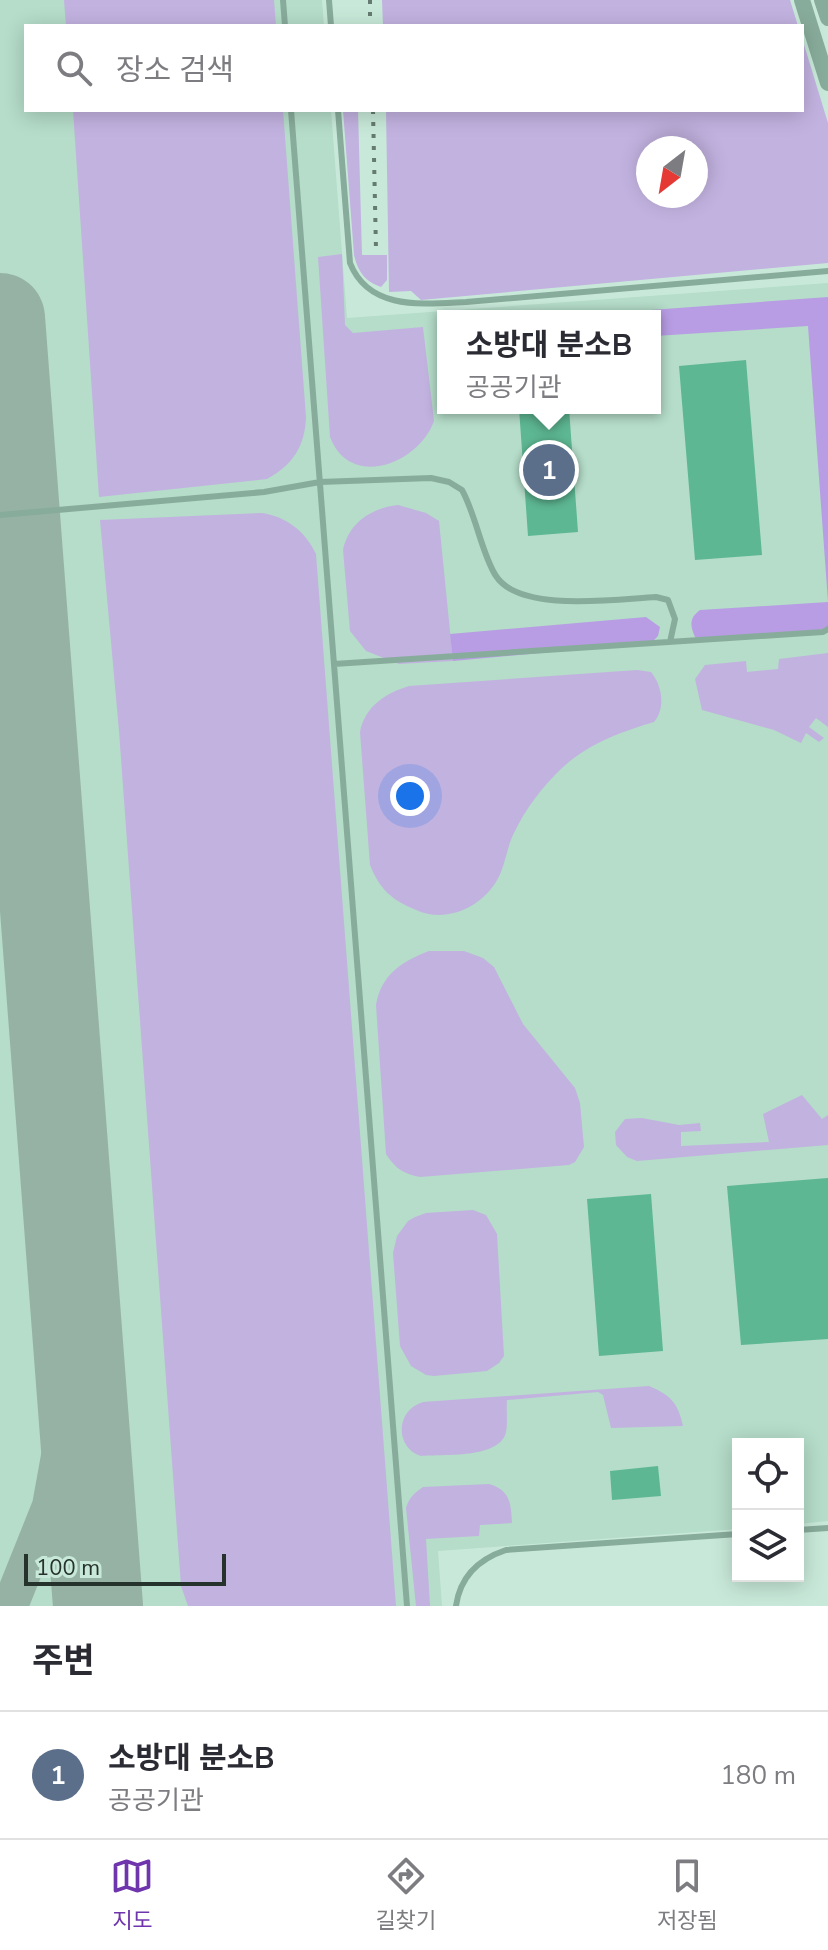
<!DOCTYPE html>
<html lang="ko">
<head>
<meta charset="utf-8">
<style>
  body { margin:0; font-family:"Nunito Sans","Noto Sans KR",sans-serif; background:#f7f7f7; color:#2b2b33 }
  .controls { position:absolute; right:24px; bottom:24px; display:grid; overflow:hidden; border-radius:0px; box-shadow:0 4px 20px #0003 }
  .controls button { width:72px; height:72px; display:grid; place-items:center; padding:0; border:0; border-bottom:2px solid #e1e1e2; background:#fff; color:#2b2b33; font:40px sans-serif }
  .compass { position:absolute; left:636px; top:136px; width:72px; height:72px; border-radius:50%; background:#fff; box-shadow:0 4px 20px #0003; rotate:211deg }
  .scale { position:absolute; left:24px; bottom:20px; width:202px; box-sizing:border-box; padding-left:8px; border:4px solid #26332d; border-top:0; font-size:22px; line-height:28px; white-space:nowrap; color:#26332d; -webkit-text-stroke:6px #c8e9d9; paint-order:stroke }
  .you { position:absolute; left:410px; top:796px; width:28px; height:28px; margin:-20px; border:6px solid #fff; border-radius:50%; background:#1a73e8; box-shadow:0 0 0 12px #1a73e833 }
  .badge { display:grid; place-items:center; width:52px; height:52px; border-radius:50%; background:#6e35ac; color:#fff; font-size:26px; font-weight:700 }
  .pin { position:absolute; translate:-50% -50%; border:4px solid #fff; box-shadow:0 2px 8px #0006 }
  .popup { position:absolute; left:437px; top:310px; width:224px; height:104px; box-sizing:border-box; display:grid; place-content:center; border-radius:0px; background:#fff; filter:drop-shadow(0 2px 6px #0005); font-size:26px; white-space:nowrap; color:#7c7c81 }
  .popup b { font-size:30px; color:#2b2b33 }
  .popup::after { content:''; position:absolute; left:50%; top:100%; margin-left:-16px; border:16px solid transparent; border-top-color:#fff }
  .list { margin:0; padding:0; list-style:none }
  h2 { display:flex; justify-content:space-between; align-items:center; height:104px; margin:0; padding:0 32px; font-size:34px }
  h2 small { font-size:26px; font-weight:400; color:#7c7c81 }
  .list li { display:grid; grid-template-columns:52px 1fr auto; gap:24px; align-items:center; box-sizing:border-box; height:128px; padding:0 32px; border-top:2px solid #e1e1e2 }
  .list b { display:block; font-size:30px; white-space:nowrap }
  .list p { margin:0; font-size:26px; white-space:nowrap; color:#7c7c81 }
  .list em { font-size:26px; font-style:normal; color:#7c7c81 }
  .icon { flex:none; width:44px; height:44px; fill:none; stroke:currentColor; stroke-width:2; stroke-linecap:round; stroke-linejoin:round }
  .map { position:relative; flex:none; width:828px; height:1606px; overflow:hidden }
  .search { position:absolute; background:#fff; box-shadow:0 4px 20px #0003; left:24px; right:24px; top:24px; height:88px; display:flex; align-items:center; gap:20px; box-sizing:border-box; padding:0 28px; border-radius:0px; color:#7c7c81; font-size:30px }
  .sheet { height:232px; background:#fff }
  nav { display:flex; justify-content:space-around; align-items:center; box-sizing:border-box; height:112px; border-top:2px solid #e1e1e2; background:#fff; font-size:22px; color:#7c7c81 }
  nav a { display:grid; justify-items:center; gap:4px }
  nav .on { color:#6e35ac }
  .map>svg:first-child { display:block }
  .built { fill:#b5ddc9; fill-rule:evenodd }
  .green { fill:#c2b2e0; fill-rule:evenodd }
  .forest { fill:#b89de4 }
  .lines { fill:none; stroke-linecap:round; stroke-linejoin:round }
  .taxiway { stroke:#96b2a4; stroke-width:36 }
  .runway { stroke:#96b2a4; stroke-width:90 }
  .building { fill:#5db792 }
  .service { stroke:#88ac9b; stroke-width:6 }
  .tertiary { stroke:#88ac9b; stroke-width:16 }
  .rail { stroke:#657a70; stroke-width:4; stroke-dasharray:4 8; stroke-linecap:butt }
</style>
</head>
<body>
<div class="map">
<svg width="828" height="1606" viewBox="0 0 828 1606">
  <rect width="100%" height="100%" fill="#c8e9d9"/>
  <path class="built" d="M0 0H322L324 26H26V110H331L347 318 828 283V1521L798 1524V1444H738V1529L438 1551 442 1606H0ZM443 316H655V408H443Z"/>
  <path class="green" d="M64 0H274L276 26H66Z
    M382 0H790L798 26H383Z
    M802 38 828 123V263L421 300 411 291 389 292 386 110H802ZM648 148H696V196H648Z
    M73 110H283L306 417C305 446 293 465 267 479L99 497Z
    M343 110H358L362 255H387V280L381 287C364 281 358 271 354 255Z
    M342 254 345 325 353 333 423 327 434 421C419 464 350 490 330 437L318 257Z
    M398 505 426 513 439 521 453 661 399 664 366 651 350 631 343 550C349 522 372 508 398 505Z
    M262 513C287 517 305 531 316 554L396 1606H188L181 1586 119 731 100 520Z
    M828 653V727L816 718 809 727 824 738 819 742 806 733 801 743 774 730 702 710 695 679 705 665 746 661 747 672 778 669 779 659Z
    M637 670 651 672C662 685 666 708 654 722 621 732 589 743 562 768 543 786 526 808 515 831 508 844 506 859 501 872 488 904 449 925 416 910 392 900 380 890 370 865L360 732C365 706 386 693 409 686Z
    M429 951H464L483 958 494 967 523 1024 575 1088 580 1103 584 1147 575 1162 569 1165 420 1177C403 1174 395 1168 386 1154L376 1005C381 975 402 961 429 951Z
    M802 1095 822 1119 828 1115V1145L637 1161 627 1157 616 1145 615 1132 625 1119 642 1118 679 1125 700 1123 701 1131 681 1132V1146L769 1142 763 1114Z
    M473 1210 486 1215 497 1234 504 1356 499 1363 487 1371 434 1376 426 1375 411 1366 400 1346 393 1253 397 1236 408 1221 415 1217 426 1213Z
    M649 1386C670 1395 678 1402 683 1426L611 1428 603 1395 598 1392 507 1400C506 1410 508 1422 506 1432 500 1459 443 1454 421 1456 395 1448 395 1410 423 1402Z
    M489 1484C510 1490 511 1503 512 1523L480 1525 479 1536 426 1539 430 1606H416L406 1508C409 1498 414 1493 423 1487Z"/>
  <path class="forest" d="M828 297V629L702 640 695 637C690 626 689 618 700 610L828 602 808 326 655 336V316H568Z
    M646 617 660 627 658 636 651 643 453 661 450 634Z"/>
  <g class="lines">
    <path class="taxiway" d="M0 380 10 458
      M9 817 24 867 52 986
      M0 855C16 779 20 703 23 626
      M10 1606 50 1506 79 1346"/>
    <path class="runway" d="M0 318 98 1606"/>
  </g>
  <path class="building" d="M746 360 762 555 695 560 679 366Z
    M519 408H569L578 532 528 536Z
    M828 1178V1339L741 1345 727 1186Z
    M651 1194 663 1351 599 1356 587 1199Z
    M658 1466 661 1496 612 1500 610 1471Z"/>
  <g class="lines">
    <path class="service" d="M283 0 285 26
      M329 0 331 26
      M291 110 407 1606
      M338 110 350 263C369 311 423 304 466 302L828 271
      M0 515 264 492 320 482 431 478 449 482 462 490C476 515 482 555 496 576 520 613 616 599 656 597L668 600 675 619 670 642
      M334 664 823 632 828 629
      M798 1530 828 1528
      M456 1606C460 1577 479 1559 506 1550L738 1534"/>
    <path class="tertiary" d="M802 0 828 83
      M822 0 828 18"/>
    <path class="rail" d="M370 0V26
      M373 110 376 250"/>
  </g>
</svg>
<div class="controls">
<button><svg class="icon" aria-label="locate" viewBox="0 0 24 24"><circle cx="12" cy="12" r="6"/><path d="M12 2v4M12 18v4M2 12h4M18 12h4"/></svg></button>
<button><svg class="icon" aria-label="layers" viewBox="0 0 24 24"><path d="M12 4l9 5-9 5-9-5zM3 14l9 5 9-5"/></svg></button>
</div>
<svg class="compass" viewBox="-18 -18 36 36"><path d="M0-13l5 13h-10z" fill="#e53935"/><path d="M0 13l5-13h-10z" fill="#7c7c81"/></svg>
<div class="scale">100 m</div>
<div class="you"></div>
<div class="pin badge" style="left:549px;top:470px;background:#5c6f8a">1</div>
<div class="popup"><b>소방대 분소B</b>공공기관</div>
<div class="search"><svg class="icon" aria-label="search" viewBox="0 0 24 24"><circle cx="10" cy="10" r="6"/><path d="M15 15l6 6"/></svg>장소 검색</div>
</div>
<section class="sheet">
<h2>주변<small></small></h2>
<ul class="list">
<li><span class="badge" style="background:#5c6f8a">1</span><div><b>소방대 분소B</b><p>공공기관</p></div><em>180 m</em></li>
</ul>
</section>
<nav>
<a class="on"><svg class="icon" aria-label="map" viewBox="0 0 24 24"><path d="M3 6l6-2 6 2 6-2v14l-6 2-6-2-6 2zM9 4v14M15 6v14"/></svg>지도</a>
<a><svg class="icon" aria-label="directions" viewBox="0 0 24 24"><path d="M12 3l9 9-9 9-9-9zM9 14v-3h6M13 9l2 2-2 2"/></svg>길찾기</a>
<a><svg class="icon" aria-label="saved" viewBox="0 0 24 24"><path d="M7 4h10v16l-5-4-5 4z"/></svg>저장됨</a>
</nav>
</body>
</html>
